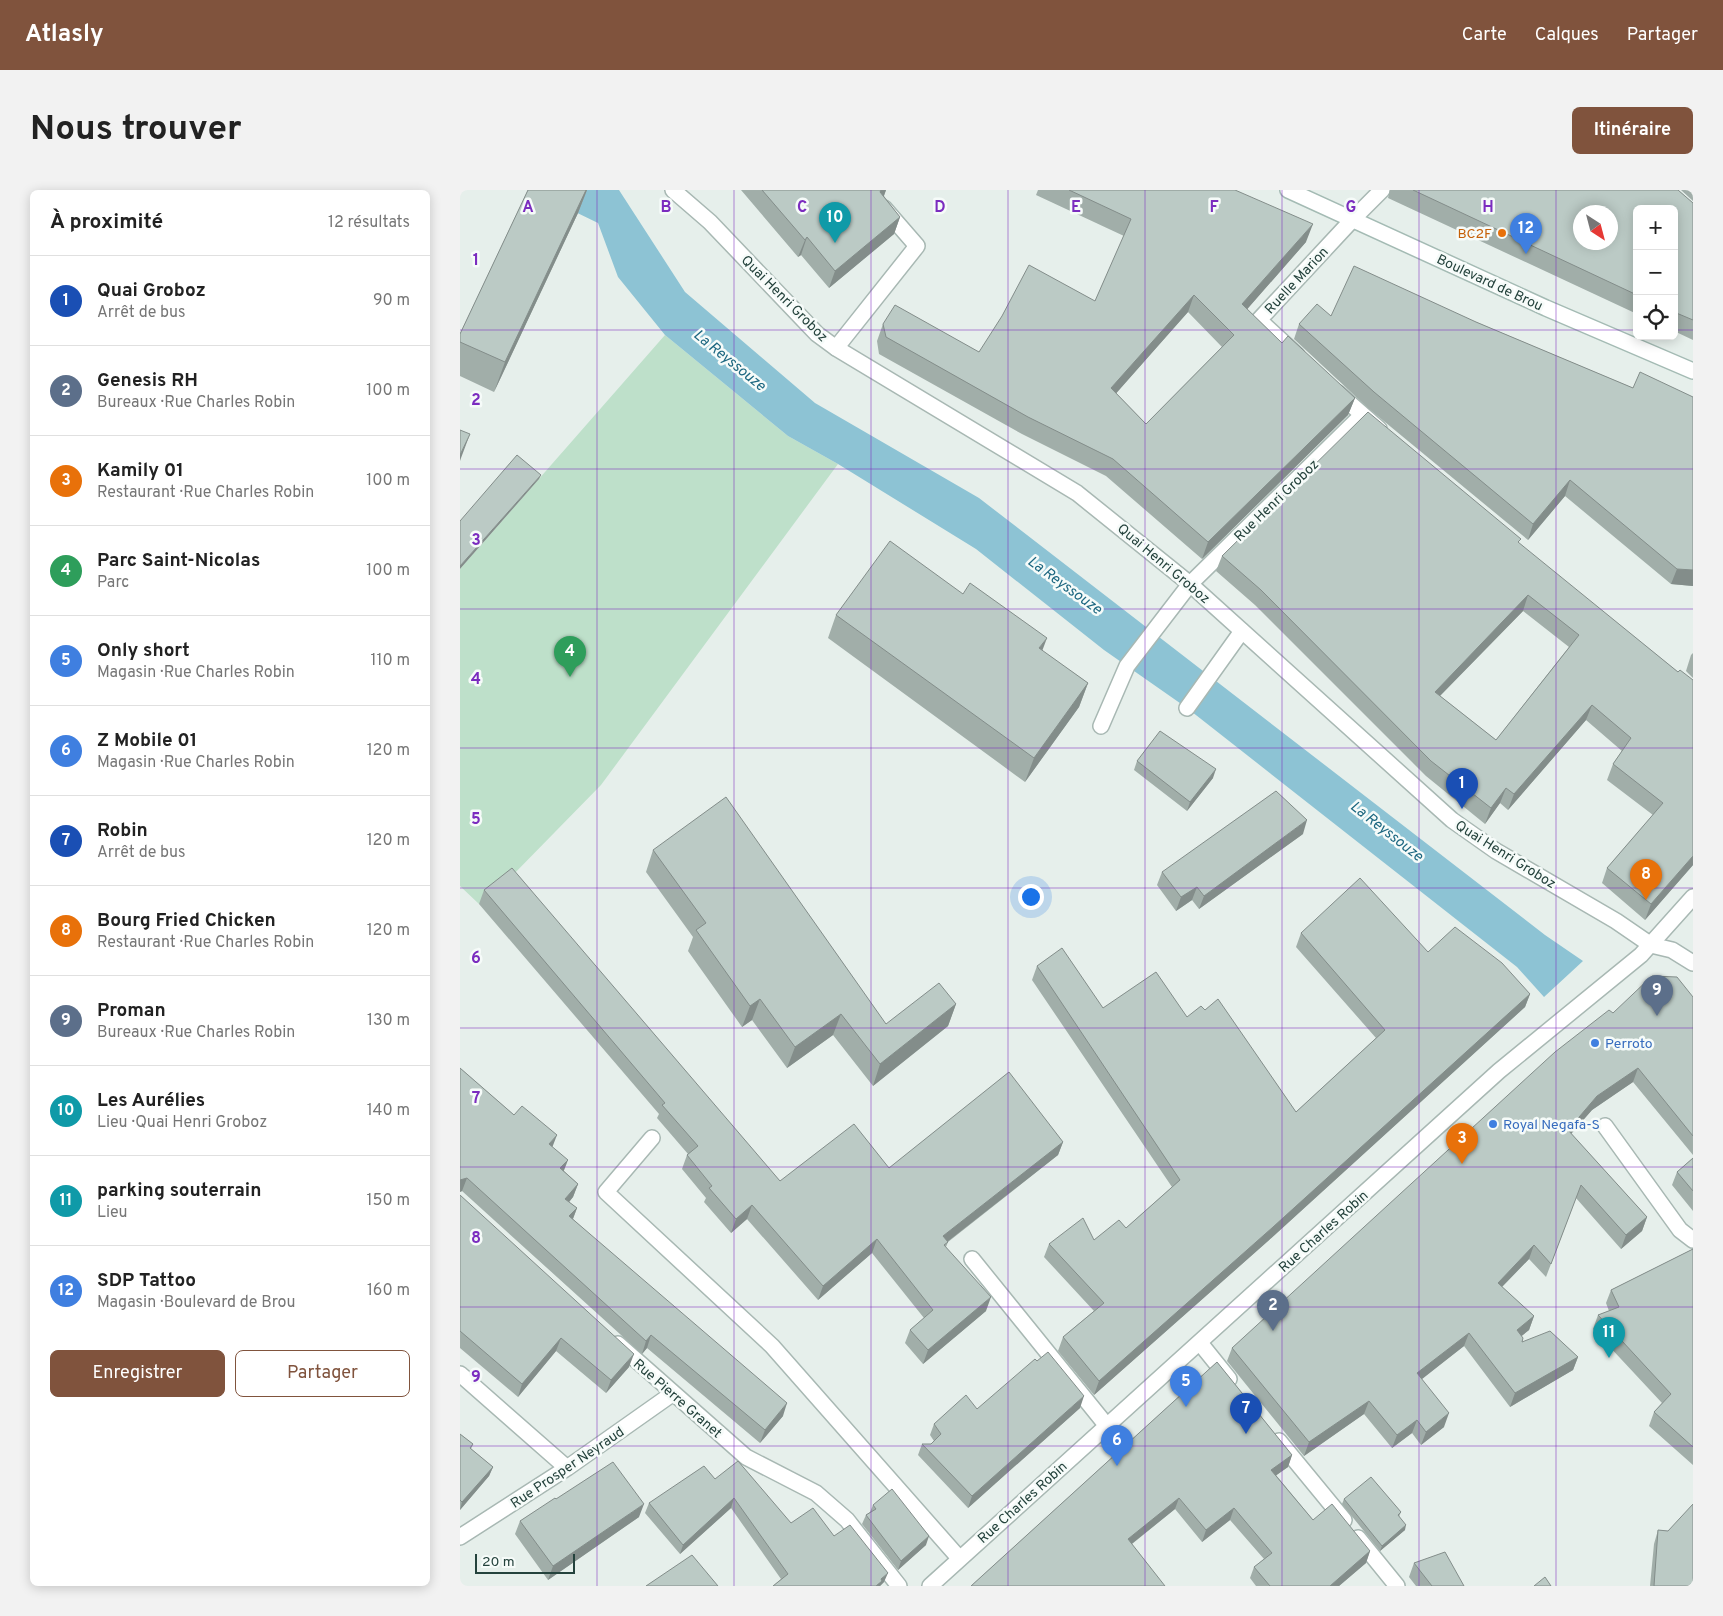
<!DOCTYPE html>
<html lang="fr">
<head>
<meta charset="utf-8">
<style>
  body { margin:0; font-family:Overpass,sans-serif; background:#f2f2f2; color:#222 }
  .controls { position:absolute; right:15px; top:15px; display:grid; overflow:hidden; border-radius:8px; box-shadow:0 2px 12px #0003 }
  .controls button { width:45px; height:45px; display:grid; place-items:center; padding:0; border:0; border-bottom:1px solid #e0e0e0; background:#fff; color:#222; font:25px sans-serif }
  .compass { position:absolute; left:1113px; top:15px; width:45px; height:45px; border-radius:50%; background:#fff; box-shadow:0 2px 12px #0003; rotate:144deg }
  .scale { position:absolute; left:15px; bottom:12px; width:100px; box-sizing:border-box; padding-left:5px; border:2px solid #24423c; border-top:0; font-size:14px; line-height:18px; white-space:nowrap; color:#24423c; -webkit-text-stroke:4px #f6fbf9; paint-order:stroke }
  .you { position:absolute; left:570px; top:706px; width:18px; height:18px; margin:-12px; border:4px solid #fff; border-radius:50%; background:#1a73e8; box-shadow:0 0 0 8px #1a73e833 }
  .badge { display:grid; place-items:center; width:32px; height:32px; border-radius:50%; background:#80533d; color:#fff; font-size:16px; font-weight:700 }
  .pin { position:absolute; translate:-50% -41px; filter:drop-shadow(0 1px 2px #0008) }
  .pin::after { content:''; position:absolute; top:26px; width:18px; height:15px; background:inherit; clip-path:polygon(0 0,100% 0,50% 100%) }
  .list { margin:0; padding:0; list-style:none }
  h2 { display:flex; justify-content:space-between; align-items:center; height:65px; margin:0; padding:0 20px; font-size:21px }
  h2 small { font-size:16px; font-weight:400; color:#767676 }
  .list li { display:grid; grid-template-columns:32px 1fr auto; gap:15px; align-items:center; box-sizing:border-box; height:90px; padding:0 20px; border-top:1px solid #e0e0e0 }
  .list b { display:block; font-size:19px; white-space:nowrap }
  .list p { margin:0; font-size:16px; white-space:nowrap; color:#767676 }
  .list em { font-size:16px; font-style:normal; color:#767676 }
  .actions { display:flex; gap:10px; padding:15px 20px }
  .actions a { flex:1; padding:11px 0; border:1px solid #80533d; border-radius:8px; text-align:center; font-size:18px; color:#80533d }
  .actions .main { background:#80533d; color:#fff }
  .icon { flex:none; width:28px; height:28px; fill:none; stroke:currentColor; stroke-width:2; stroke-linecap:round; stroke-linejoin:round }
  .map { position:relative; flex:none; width:1233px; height:1396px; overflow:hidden; border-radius:8px }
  header { display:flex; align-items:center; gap:30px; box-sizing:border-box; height:70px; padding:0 25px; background:#80533d; color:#fff }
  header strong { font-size:24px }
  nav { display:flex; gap:28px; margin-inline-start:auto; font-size:18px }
  .intro { display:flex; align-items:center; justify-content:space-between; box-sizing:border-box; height:120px; padding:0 30px }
  h1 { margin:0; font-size:35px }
  .button { padding:12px 22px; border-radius:8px; background:#80533d; color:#fff; font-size:18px; font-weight:700 }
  main { display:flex; gap:30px; padding:0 30px }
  aside { flex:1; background:#fff; border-radius:8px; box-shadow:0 2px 12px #0003 }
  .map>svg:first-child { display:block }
  .green { fill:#bee0ca }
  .water { fill:#8dc3d4 }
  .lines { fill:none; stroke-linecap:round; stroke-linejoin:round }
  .service-casing { stroke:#a8b8b3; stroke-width:18 }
  .minor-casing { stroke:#a8b8b3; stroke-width:18 }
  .tertiary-casing { stroke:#a8b8b3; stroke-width:18 }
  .secondary-casing { stroke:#a4bbb4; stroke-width:18 }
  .service { stroke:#fff; stroke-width:15 }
  .minor { stroke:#fff; stroke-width:15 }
  .tertiary { stroke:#fff; stroke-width:15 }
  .secondary { stroke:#fff; stroke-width:15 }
  .wall { fill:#a1aea9; fill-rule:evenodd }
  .shaded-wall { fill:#838d8a }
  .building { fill:#bbcac5; stroke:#838d8a; fill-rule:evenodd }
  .grid { fill:none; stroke:#7b2cbf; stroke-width:1; stroke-opacity:0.55 }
  .food-dot { fill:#e8710a; stroke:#f6fbf9; stroke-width:2 }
  .shop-dot { fill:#3f7fe0; stroke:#f6fbf9; stroke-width:2 }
  .labels { text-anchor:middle; stroke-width:5; stroke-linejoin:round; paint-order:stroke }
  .food-label { font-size:14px; fill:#c56008; stroke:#f6fbf9; text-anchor:end }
  .street-label { font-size:14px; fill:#24423c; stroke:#f6fbf9 }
  .shop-label { font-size:14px; fill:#366cbe; stroke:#f6fbf9; text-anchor:start }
  .water-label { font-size:15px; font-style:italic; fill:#1c6780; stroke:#f6fbf9 }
  .grid-label { font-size:16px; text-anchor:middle; font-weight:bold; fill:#7b2cbf; stroke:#f6fbf9; stroke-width:5; stroke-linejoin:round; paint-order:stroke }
</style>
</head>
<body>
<header>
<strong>Atlasly</strong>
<nav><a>Carte</a><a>Calques</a><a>Partager</a></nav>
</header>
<div class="intro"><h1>Nous trouver</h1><a class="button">Itinéraire</a></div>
<main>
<aside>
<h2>À proximité<small>12 résultats</small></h2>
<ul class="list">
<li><span class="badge" style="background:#1a4fb4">1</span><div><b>Quai Groboz</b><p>Arrêt de bus</p></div><em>90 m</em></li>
<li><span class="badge" style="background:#5c6f8a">2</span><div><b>Genesis RH</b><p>Bureaux · Rue Charles Robin</p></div><em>100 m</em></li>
<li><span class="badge" style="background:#e8710a">3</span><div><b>Kamily 01</b><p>Restaurant · Rue Charles Robin</p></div><em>100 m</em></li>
<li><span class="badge" style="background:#2e9e5b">4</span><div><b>Parc Saint-Nicolas</b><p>Parc</p></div><em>100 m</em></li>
<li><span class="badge" style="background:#3f7fe0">5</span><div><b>Only short</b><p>Magasin · Rue Charles Robin</p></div><em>110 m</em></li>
<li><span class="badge" style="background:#3f7fe0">6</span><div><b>Z Mobile 01</b><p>Magasin · Rue Charles Robin</p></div><em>120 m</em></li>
<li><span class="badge" style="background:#1a4fb4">7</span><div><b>Robin</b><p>Arrêt de bus</p></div><em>120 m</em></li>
<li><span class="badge" style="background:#e8710a">8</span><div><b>Bourg Fried Chicken</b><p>Restaurant · Rue Charles Robin</p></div><em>120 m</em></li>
<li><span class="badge" style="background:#5c6f8a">9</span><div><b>Proman</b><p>Bureaux · Rue Charles Robin</p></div><em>130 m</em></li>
<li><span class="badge" style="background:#0f9aa8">10</span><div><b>Les Aurélies</b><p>Lieu · Quai Henri Groboz</p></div><em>140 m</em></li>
<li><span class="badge" style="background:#0f9aa8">11</span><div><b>parking souterrain</b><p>Lieu</p></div><em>150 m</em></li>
<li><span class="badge" style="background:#3f7fe0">12</span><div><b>SDP Tattoo</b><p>Magasin · Boulevard de Brou</p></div><em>160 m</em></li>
</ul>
<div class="actions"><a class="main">Enregistrer</a><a>Partager</a></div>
</aside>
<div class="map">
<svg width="1233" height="1396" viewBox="0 0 1233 1396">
  <rect width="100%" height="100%" fill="#e6efeb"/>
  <path class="green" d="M205 145 328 246 378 274 141 595 47 691 19 714 0 696V379Z"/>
  <path class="water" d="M70 0H159L225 102 355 213 519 308 1085 745 1123 771 1084 807 1057 777 727 518 644 460 516 359 378 274 328 246 205 145 158 87 138 33Z"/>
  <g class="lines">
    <defs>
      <path id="service" d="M893 29 922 0
        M376 158 457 56 424 18
        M727 518 782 441
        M641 536 667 476 730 394 902 225
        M192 948 146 1002 312 1156 499 1368
        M512 1069 647 1236"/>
      <path id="minor" d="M213 0 250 32 357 144 376 158 617 303 730 394 992 630 1036 661 1156 731 1191 755 1212 760 1233 773
        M837 165 799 130 893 29
        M878 203 919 239
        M1145 936 1220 1040 1233 1050
        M740 1153 769 1189
        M158 1154 286 1267 356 1303 387 1330 439 1396
        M0 1184 107 1278
        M819 1251 884 1330
        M0 1347 107 1278 212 1204
        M898 1348 937 1396"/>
      <path id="tertiary" d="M470 1396 1039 881 1181 765 1233 707"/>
      <path id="secondary" d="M828 0 1086 118 1233 181"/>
    </defs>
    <use href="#service" class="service-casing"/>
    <use href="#minor" class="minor-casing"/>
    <use href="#tertiary" class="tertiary-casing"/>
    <use href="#secondary" class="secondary-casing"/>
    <use href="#service" class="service"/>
    <use href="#minor" class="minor"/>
    <use href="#tertiary" class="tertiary"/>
    <use href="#secondary" class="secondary"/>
  </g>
  <path class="wall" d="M68 0H127L118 23 34 202 0 186V144Z
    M281 0H426L424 6 440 27 434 44 369 98 341 65 338 67Z
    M578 0H775L846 52 787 119 822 153 895 208 888 225 742 369 646 286 562 244 419 164 417 151 423 134 519 162 635 111 664 46 576 5ZM728 122 762 157 686 234 656 203Z
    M930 0H1218L1233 13V150L1214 141V19H1177V124L928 8Z
    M1221 0H1233V11Z
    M871 126 1016 132 1173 198 1233 207V396L1211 394 1105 306 1068 350 908 218 834 149 839 134Z
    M1059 354 1218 482 1233 490V675L1185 730 1142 693 1147 678 1193 625 1147 590 1153 574 1162 561 1126 530 1048 620 1040 613 1025 634 966 586 795 415 756 381 762 366ZM1063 421 1109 457 1036 550 980 506Z
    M376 425 582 461 628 493 619 517 565 592 368 448Z
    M1233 463V488L1226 481 1231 465Z
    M677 571 753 588 727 621 674 580Z
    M843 644 739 719 732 710 716 721 697 695 702 682Z
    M193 660 426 834 496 814 488 836 413 896 373 845 327 878 292 830 282 837 228 761 233 747 186 682Z
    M24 700 320 991 429 978 603 952 598 965 488 1052 486 1057 526 1121 463 1174 445 1153 450 1140 464 1128 412 1063 358 1110 287 1029 271 1043 244 1012 246 1008 222 979 227 965 228 964 197 928 199 924 19 714Z
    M841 743 968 762 1070 804 1065 817 808 1051 634 1205 598 1161 603 1147 634 1121 584 1067 589 1054 634 1050 666 1038 712 997 572 790 577 776 643 818 727 827 836 922 916 848 836 757Z
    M1233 807V965L1173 892 1132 920 1111 944 1187 1027 1182 1041 1161 1059 1116 1008 1086 1087 1069 1069 1042 1097 1074 1126 1069 1140 1061 1146 1062 1152 1118 1167 1113 1180 1050 1217 1004 1156 961 1189 984 1237 961 1255 952 1243 932 1258 904 1224 844 1266 767 1171 772 1158 1153 823Z
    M0 878 92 958 104 981 118 994 113 1007 109 1012 117 1018 113 1029 323 1226 300 1253 187 1158 182 1164 2 1001 0 1002Z
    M1233 968V1021L1212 995 1217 982Z
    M0 1005 169 1177 146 1203 96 1161 58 1207 0 1158Z
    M1233 1059V1275L1189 1236 1194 1222 1202 1213 1133 1139 1138 1125 1149 1121 1146 1113 1151 1100Z
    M757 1172 832 1265 828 1277 816 1285 853 1330 910 1361 906 1373 879 1396H796L790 1388 794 1377 804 1369 770 1330 742 1352 715 1319 672 1354 511 1396Z
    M620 1218 508 1318 458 1265 462 1254H471L474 1251 470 1245 474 1234 517 1219Z
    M0 1244 13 1254 11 1259 33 1277 29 1286 0 1320Z
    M255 1289 331 1333 374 1346 424 1392 420 1396H313L321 1389 271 1318 220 1364 185 1323 189 1313Z
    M96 1309 179 1327 88 1390 55 1344 60 1331Z
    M884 1309 941 1322 939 1327 945 1340 920 1361 882 1314Z
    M413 1315 466 1355 438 1380 402 1334 406 1325 410 1322Z
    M1198 1340 1208 1341 1233 1396H1190L1194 1354Z
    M954 1373 1004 1396H956L949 1387Z"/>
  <path class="shaded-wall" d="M126 0H127L118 23 34 202 45 172Z
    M420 0H426L423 8 417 10Z
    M440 27 434 44 369 98 375 81Z
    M853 34 846 52 776 132 782 114Z
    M347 47 341 65 338 67 345 50Z
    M734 105 728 122 645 216 651 198Z
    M895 208 888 225 742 369 748 352Z
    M10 244 1 268 0 271V265Z
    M81 285 79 289 0 379V376Z
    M1110 290 1105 306 1068 350 1073 334Z
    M1217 379 1233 380V396L1211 394Z
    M1068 405 1063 421 969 517 975 502Z
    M587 448 578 472 579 458Z
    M628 493 619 517 565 592 574 568Z
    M1132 515 1126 530 1048 620 1054 604Z
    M756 579 753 588 727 621 730 612Z
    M1046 598 1040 613 1025 634 1031 618Z
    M847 630 843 644 739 719 744 706Z
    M1233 666V675L1185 730 1191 714Z
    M737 697 732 710 716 721 721 707Z
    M1070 804 1065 817 808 1051 634 1205 639 1191Z
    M300 809 292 830 282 837 290 816Z
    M496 814 488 836 413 896 420 874Z
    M381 824 373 845 327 878 335 857Z
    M1178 878 1173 892 1132 920 1103 953 1108 940 1137 906Z
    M97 945 92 958 89 954Z
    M603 952 598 965 478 1059 483 1046Z
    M108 970 103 983 100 978Z
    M7 988 2 1001 0 1002V990Z
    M118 994 113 1007 101 1022 105 1009Z
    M292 1015 287 1029 271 1043 276 1029Z
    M117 1018 112 1031 109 1026Z
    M1187 1027 1182 1041 1161 1059 1166 1045Z
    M417 1049 412 1063 358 1110 363 1096Z
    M1074 1055 1069 1069 1033 1106 1038 1093Z
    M531 1107 526 1121 463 1174 468 1160Z
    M1074 1126 1069 1140 1052 1154 1057 1140Z
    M1009 1143 1004 1156 952 1197 957 1183Z
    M191 1145 187 1158 182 1164 186 1151Z
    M101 1148 96 1161 58 1207 62 1194Z
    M174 1164 169 1177 146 1203 151 1190Z
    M1118 1167 1113 1180 1050 1217 1055 1203Z
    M624 1206 620 1218 508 1318 512 1306Z
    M909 1211 904 1224 844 1266 849 1252Z
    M327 1213 323 1226 300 1253 305 1240Z
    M989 1223 984 1237 961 1255 966 1242Z
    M957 1230 952 1243 932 1258 937 1245Z
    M832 1265 828 1277 807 1292 811 1280Z
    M33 1277 29 1286 0 1320 2 1312Z
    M274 1308 271 1318 220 1364 223 1355Z
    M719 1308 715 1319 664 1360 668 1349Z
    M184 1314 179 1327 88 1390 93 1376Z
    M774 1318 770 1330 742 1352 746 1340Z
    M946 1335 945 1340 920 1361 922 1356Z
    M469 1346 466 1355 438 1380 441 1371Z
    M910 1361 906 1373 879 1396H870Z
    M428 1383 424 1392 420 1396H416L421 1389Z"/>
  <path class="building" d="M68 0H126L45 172 0 152V144Z
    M302 0H421L420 2 440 27 375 81 347 47 345 50Z
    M609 0H775L853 34 782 114 822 153 828 146 895 208 748 352 653 269 568 227 426 147 423 134 435 115 519 162 542 126 569 75 635 111 671 29ZM734 105 774 145 686 234 651 198Z
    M953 0H1218L1233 13V130L1214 122V19H1177V105ZM1120 22H1150V52H1120Z
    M894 76 1016 132 1173 198 1180 182 1233 207V380L1217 379 1110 290 1073 334 914 202 839 134 857 114 871 126Z
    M908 222 1061 349 1058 352 1218 482 1220 480 1233 490V666L1191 714 1147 678 1203 613 1153 574 1171 548 1132 515 1054 604 1046 598 1031 618 971 571 801 400 762 366ZM1068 405 1119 445 1036 550 975 502Z
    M0 240 10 244 0 265Z
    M57 265 81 285 0 376V331Z
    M430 351 503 404 510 393 587 448 579 458 628 493 574 568 376 425Z
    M700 541 756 579 730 612 677 571Z
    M816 601 847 630 744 706 737 697 721 707 702 682Z
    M266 607 426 834 479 793 496 814 420 874 381 824 335 857 300 809 290 816 236 740 246 733 193 660Z
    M52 678 320 991 394 934 429 978 549 882 603 952 483 1046 488 1052 484 1055 531 1107 468 1160 450 1140 473 1120 417 1049 363 1096 292 1015 276 1029 249 998 252 996 227 965 238 956 202 915 205 913 24 700Z
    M900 688 968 762 995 737 1042 773 1070 804 813 1037 639 1191 603 1147 644 1113 589 1054 623 1028 634 1050 659 1030 666 1038 720 990 577 776 602 758 643 818 696 782 727 827 741 816 745 820 758 809 836 922 925 840 841 743Z
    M1192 786 1217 787 1233 807V946L1178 878 1137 906 1108 940 1187 1027 1166 1045 1121 995 1091 1074 1074 1055 1038 1093 1074 1126 1057 1140 1063 1148 1062 1152 1090 1141 1118 1167 1055 1203 1009 1143 957 1183 989 1223 966 1242 957 1230 937 1245 909 1211 849 1252 772 1158 1095 862 1149 820 1153 823Z
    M0 878 54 925 62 916 97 945 89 954 108 970 100 978 118 994 105 1009 117 1018 109 1026 327 1213 305 1240 191 1145 186 1151 7 988 0 990Z
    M1233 968V1001L1217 982Z
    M0 1005 174 1164 151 1190 101 1148 62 1194 0 1141Z
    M1233 1059V1257L1194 1222 1211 1204 1138 1125 1159 1117 1151 1100Z
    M588 1162 624 1206 512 1306 462 1254H471L481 1244 474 1234 506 1205 517 1219 575 1169 577 1171Z
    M757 1172 832 1265 811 1280 853 1330 872 1314 910 1361 870 1396H810L794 1377 812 1363 774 1318 746 1340 719 1308 668 1349 705 1396H511Z
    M0 1244 13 1254 10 1258 33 1277 2 1312 0 1310Z
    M278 1271 331 1333 353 1318 374 1346 390 1335 428 1383 421 1389 422 1391 416 1396H313L328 1384 274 1308 223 1355 189 1313 244 1276 255 1289Z
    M153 1272 184 1314 93 1376 60 1331 95 1308 96 1309Z
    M911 1287 941 1322 938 1325 946 1335 922 1356 884 1309Z
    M432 1299 469 1346 441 1371 406 1325 416 1319 413 1315Z
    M1233 1314V1396H1194L1198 1340 1208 1341Z
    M985 1362 1004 1396H972L954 1373Z
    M232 1365 258 1396H186Z
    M1085 1387 1091 1396H1074Z"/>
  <path class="grid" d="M137 0V1396M274 0V1396M411 0V1396M548 0V1396M685 0V1396M822 0V1396M959 0V1396M1096 0V1396M0 140H1177M1214 140H1233M0 279H1233M0 419H1233M0 558H1233M0 698H1233M0 838H1233M0 977H1233M0 1117H1233M0 1256H1233"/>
  <circle class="food-dot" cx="1042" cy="43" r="5"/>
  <g class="shop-dot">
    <circle cx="1135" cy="853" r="5"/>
    <circle cx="1033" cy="934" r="5"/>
  </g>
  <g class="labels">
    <g class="food-label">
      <text x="1032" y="48">BC2F</text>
    </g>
    <g class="street-label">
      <text transform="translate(836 90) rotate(-47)" y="5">Ruelle Marion</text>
      <text transform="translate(1030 92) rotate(25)" y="5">Boulevard de Brou</text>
      <text transform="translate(325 108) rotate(45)" y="5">Quai Henri Groboz</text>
      <text transform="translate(816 310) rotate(-44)" y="5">Rue Henri Groboz</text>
      <text transform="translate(704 373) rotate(40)" y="5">Quai Henri Groboz</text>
      <text transform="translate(1046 664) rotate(32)" y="5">Quai Henri Groboz</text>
      <text transform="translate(863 1041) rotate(-42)" y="5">Rue Charles Robin</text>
      <text transform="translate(218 1208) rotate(41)" y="5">Rue Pierre Granet</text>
      <text transform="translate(107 1277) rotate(-34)" y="5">Rue Prosper Neyraud</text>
      <text transform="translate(562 1312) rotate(-42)" y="5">Rue Charles Robin</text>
    </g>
    <g class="shop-label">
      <text x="1145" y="858">Perroto</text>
      <text x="1043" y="939">Royal Negafa-S</text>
    </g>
    <g class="water-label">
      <text transform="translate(270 170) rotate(39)" y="5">La Reyssouze</text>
      <text transform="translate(605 395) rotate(36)" y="5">La Reyssouze</text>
      <text transform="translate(927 641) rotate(38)" y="5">La Reyssouze</text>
    </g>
  </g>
  <g class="grid-label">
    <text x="68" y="22">A</text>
    <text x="206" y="22">B</text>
    <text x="342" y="22">C</text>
    <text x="480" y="22">D</text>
    <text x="616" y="22">E</text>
    <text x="754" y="22">F</text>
    <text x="891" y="22">G</text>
    <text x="1028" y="22">H</text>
    <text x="16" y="75">1</text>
    <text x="16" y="215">2</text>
    <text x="16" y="355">3</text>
    <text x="16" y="494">4</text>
    <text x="16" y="634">5</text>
    <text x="16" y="773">6</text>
    <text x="16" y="913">7</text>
    <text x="16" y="1053">8</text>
    <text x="16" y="1192">9</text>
  </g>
</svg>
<div class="controls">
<button>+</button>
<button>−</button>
<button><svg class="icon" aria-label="locate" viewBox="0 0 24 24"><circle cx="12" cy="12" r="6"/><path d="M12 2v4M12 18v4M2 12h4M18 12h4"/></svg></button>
</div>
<svg class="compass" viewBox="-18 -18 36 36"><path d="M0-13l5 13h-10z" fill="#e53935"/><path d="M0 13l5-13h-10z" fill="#767676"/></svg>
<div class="scale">20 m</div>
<div class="you"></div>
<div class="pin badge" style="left:1002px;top:619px;background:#1a4fb4">1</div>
<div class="pin badge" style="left:813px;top:1141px;background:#5c6f8a">2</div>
<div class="pin badge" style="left:1002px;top:974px;background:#e8710a">3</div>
<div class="pin badge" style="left:110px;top:487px;background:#2e9e5b">4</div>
<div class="pin badge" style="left:726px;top:1217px;background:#3f7fe0">5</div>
<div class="pin badge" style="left:657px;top:1276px;background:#3f7fe0">6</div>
<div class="pin badge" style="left:786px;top:1244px;background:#1a4fb4">7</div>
<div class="pin badge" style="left:1186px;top:710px;background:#e8710a">8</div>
<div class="pin badge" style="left:1197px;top:826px;background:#5c6f8a">9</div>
<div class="pin badge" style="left:375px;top:53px;background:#0f9aa8">10</div>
<div class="pin badge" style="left:1149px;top:1168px;background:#0f9aa8">11</div>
<div class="pin badge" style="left:1066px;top:64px;background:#3f7fe0">12</div>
</div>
</main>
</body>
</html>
